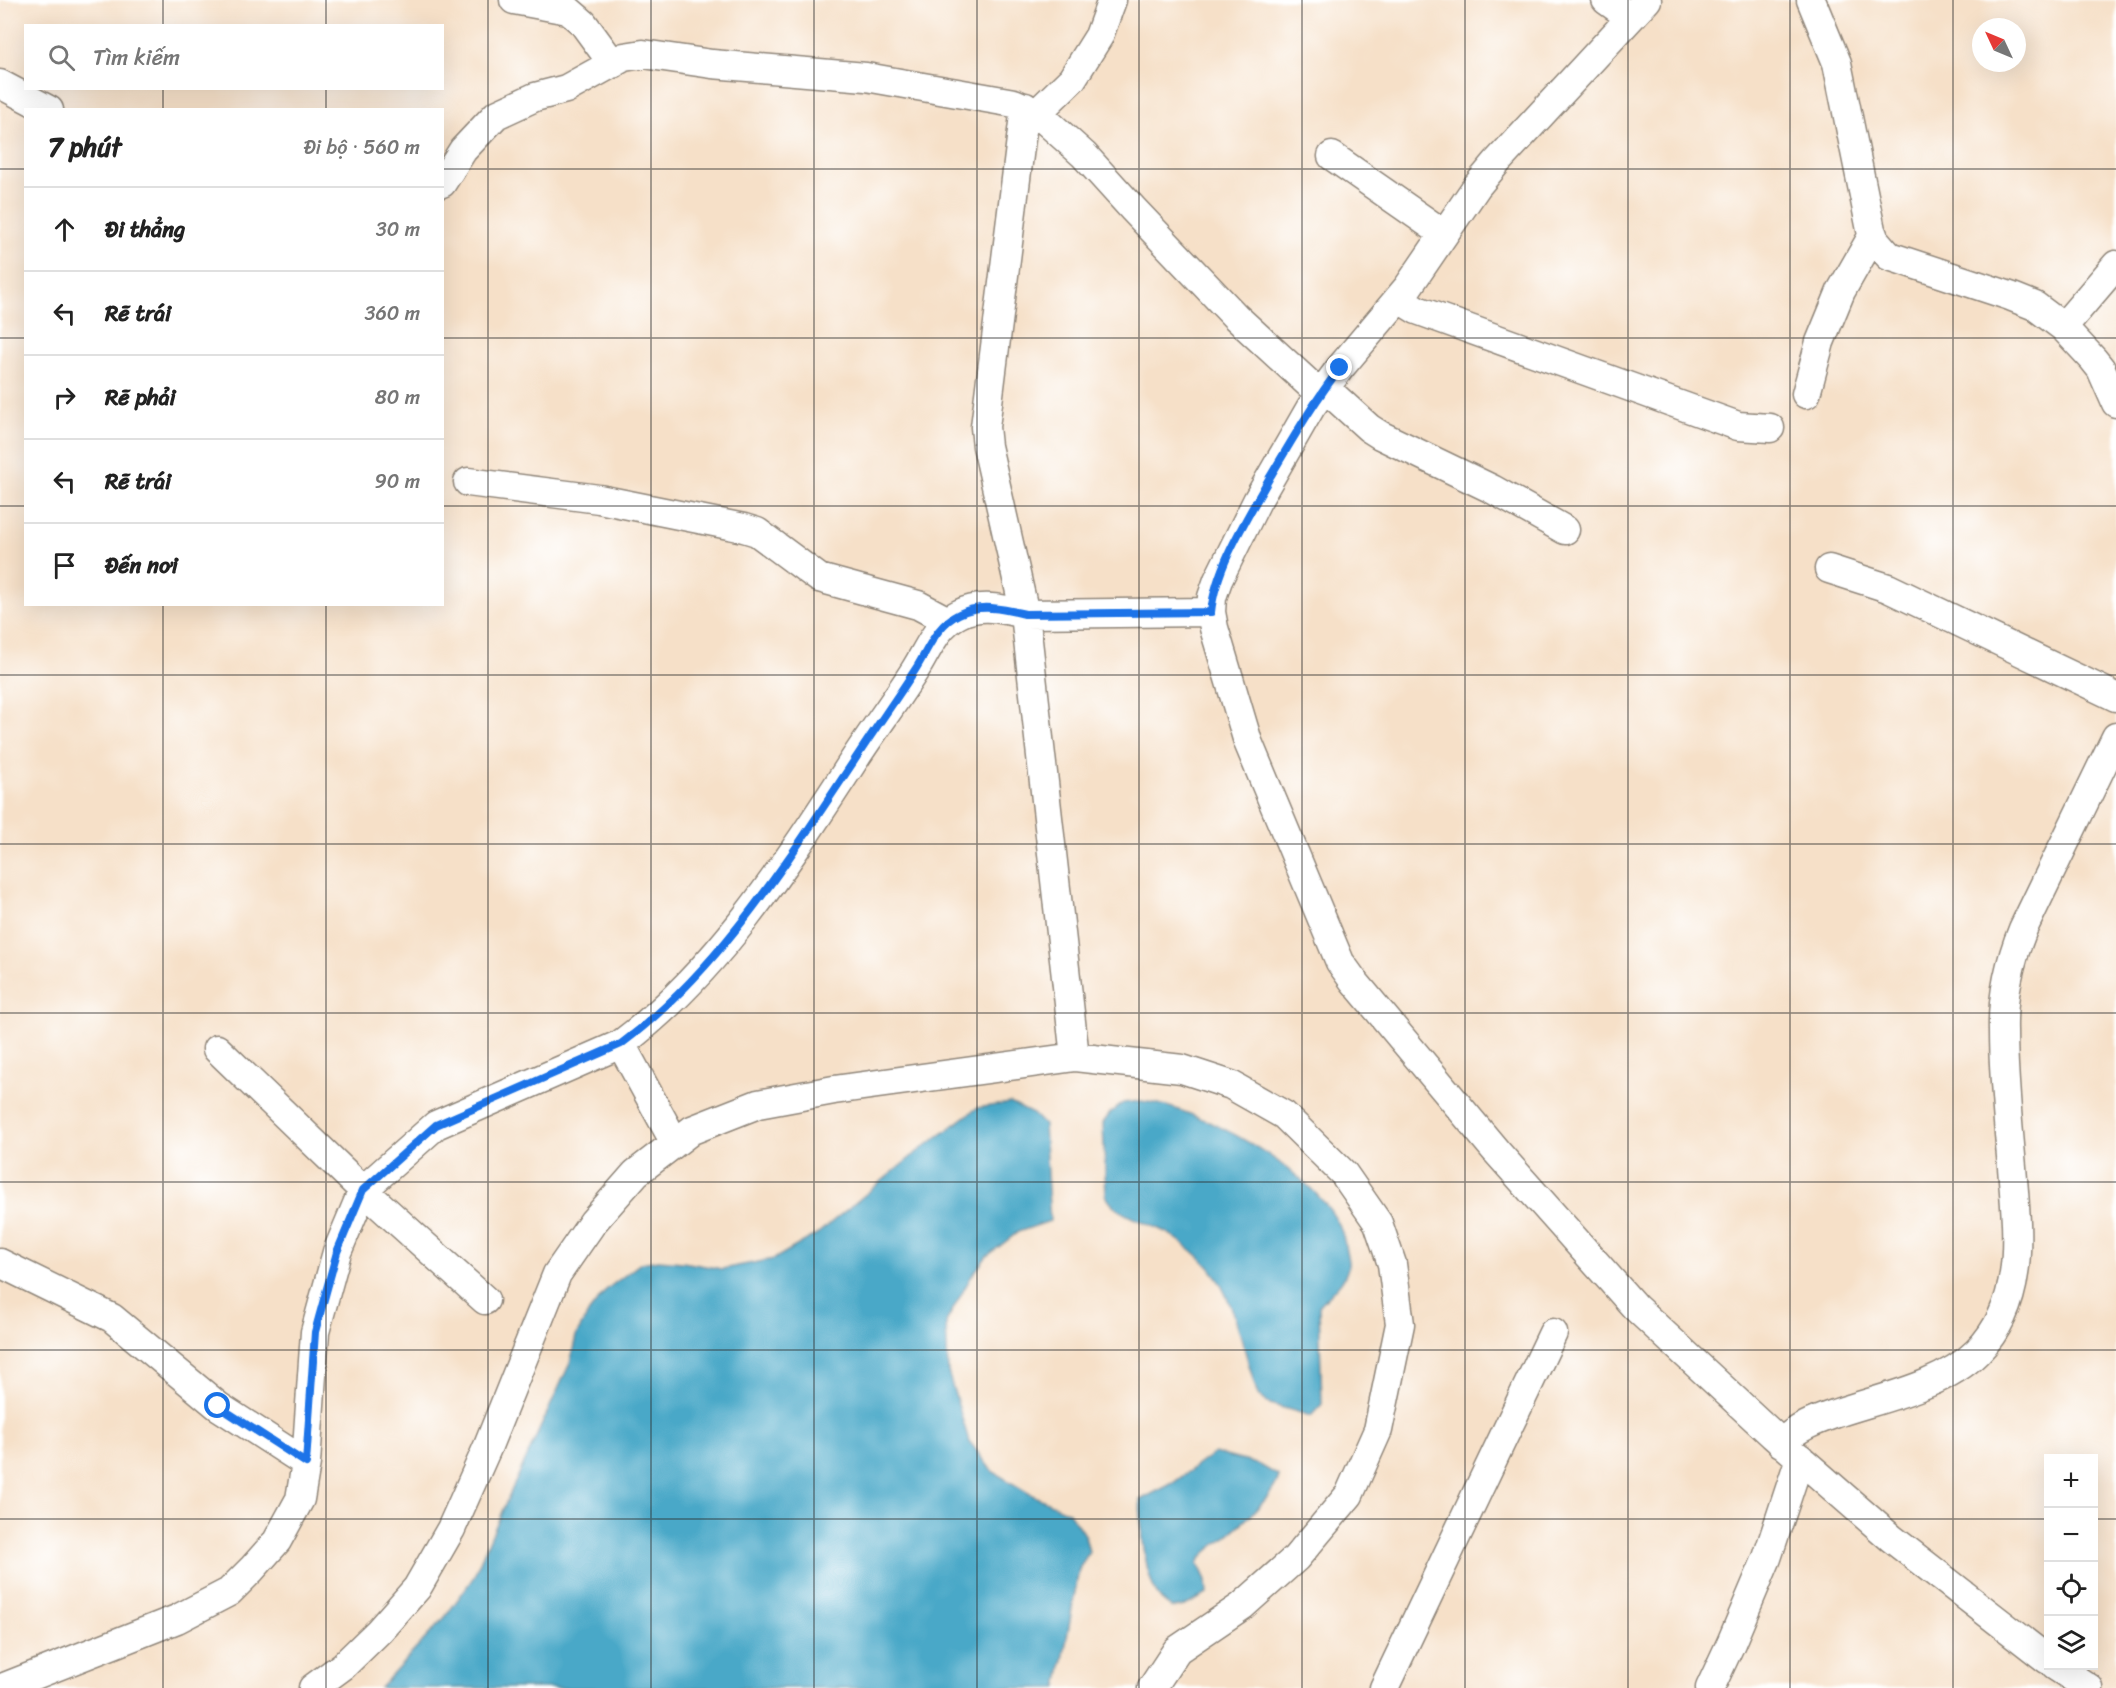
<!DOCTYPE html>
<html lang="vi">
<head>
<meta charset="utf-8">
<style>
  body { margin:0; font-family:Sriracha,sans-serif; background:#f6f6f6; color:#222 }
  .controls { position:absolute; right:18px; bottom:18px; display:grid; overflow:hidden; border-radius:0px; box-shadow:0 6px 24px #0002 }
  .controls button { width:54px; height:54px; display:grid; place-items:center; padding:0; border:0; border-bottom:2px solid #e0e0e0; background:#fff; color:#222; font:30px sans-serif }
  .compass { position:absolute; left:1972px; top:18px; width:54px; height:54px; border-radius:50%; background:#fff; box-shadow:0 6px 24px #0002; rotate:314deg }
  .stop { position:absolute; width:18px; height:18px; margin:-14px; border:4px solid #1a73e8; border-radius:50%; background:#fff }
  .stop.end { background:#1a73e8; border-color:#fff; box-shadow:0 2px 6px #0008 }
  .list { margin:0; padding:0; list-style:none }
  h2 { display:flex; justify-content:space-between; align-items:center; height:78px; margin:0; padding:0 24px; font-size:26px }
  h2 small { font-size:20px; font-weight:400; color:#767676 }
  .list li { display:grid; grid-template-columns:39px 1fr auto; gap:18px; align-items:center; box-sizing:border-box; height:84px; padding:0 24px; border-top:2px solid #e0e0e0 }
  .list b { display:block; font-size:22px; white-space:nowrap }
  .list em { font-size:20px; font-style:normal; color:#767676 }
  .icon { flex:none; width:33px; height:33px; fill:none; stroke:currentColor; stroke-width:2; stroke-linecap:round; stroke-linejoin:round }
  .map { position:relative; flex:none; width:2116px; height:1688px; overflow:hidden }
  .search { position:absolute; background:#fff; box-shadow:0 6px 24px #0002; left:24px; top:24px; width:420px; height:66px; display:flex; align-items:center; gap:15px; box-sizing:border-box; padding:0 21px; border-radius:0px; color:#767676; font-size:22px }
  .panel { position:absolute; background:#fff; box-shadow:0 6px 24px #0002; left:24px; top:108px; width:420px; height:498px; border-radius:0px }
  .map>svg:first-child { display:block }
  .water { fill:#4aa8c8; stroke:#3a6a7a; stroke-width:1.5 }
  .lines { fill:none; stroke-linecap:round; stroke-linejoin:round }
  .minor-casing { stroke:#90867a; stroke-width:31 }
  .minor { stroke:#fff; stroke-width:28 }
  .route { stroke:#1a73e8; stroke-width:8 }
  .grid { fill:none; stroke:#2b2b2b; stroke-width:1.5; stroke-opacity:0.55 }
</style>
</head>
<body>
<div class="map">
<svg width="2116" height="1688" viewBox="0 0 2116 1688">
  <rect width="100%" height="100%" fill="#fff"/>
  <filter id="ink" filterUnits="userSpaceOnUse"><feTurbulence type="fractalNoise" baseFrequency=".0167" numOctaves="2"/><feDisplacementMap in="SourceGraphic" scale="12" xChannelSelector="R" yChannelSelector="G"/><feConvolveMatrix kernelMatrix="1 2 1 2 8 2 1 2 1" color-interpolation-filters="sRGB"/></filter>
  <filter id="wash" filterUnits="userSpaceOnUse"><feTurbulence type="fractalNoise" baseFrequency=".008" numOctaves="4" result="noise"/><feDisplacementMap in="SourceGraphic" scale="24" xChannelSelector="R" yChannelSelector="G"/><feGaussianBlur stdDeviation="1.35" result="paint"/><feColorMatrix in="noise" values="0 0 0 0 0 0 0 0 0 0 0 0 0 0 0 0 0 1.4 0 .05"/><feComposite in="paint" operator="in"/></filter>
  <g filter="url(#wash)">
    <rect width="100%" height="100%" fill="#f6e0c8"/>
    <path class="water" d="M1141 1101C1200 1107 1308 1168 1337 1221 1342 1230 1345 1242 1346 1252 1347 1256 1349 1262 1348 1266 1347 1281 1328 1295 1319 1306L1322 1404 1311 1416 1270 1404 1258 1395C1245 1357 1235 1297 1209 1267 1200 1257 1186 1245 1174 1237 1156 1224 1114 1217 1106 1195L1103 1123 1111 1112 1123 1103Z
      M1010 1103 1033 1114 1044 1125 1050 1221 1018 1232 986 1257 971 1277 946 1322 948 1372 969 1441 992 1471 1030 1494 1069 1512 1085 1536 1089 1552 1079 1569 1058 1688H380L446 1616 473 1578 507 1500 570 1363 576 1336 589 1312 607 1289 641 1263 658 1260 683 1262 722 1269 774 1259 817 1234 916 1153 977 1108Z
      M1214 1453 1260 1465 1279 1476C1274 1497 1239 1526 1222 1540 1212 1548 1204 1552 1198 1563L1206 1580 1207 1594 1185 1606 1172 1608C1168 1605 1163 1602 1160 1598 1144 1580 1141 1524 1140 1500L1173 1483Z"/>
  </g>
  <g filter="url(#ink)">
    <g class="lines">
      <defs>
        <path id="minor" d="M514 0 568 10 583 23 613 64
          M1606 0 1630 17
          M1647 0 1497 162 1477 186 1408 287 1340 368 1311 407 1257 501 1218 580 1212 597 1211 612 1214 628 1248 742 1340 962 1353 980 1496 1151 1635 1307 1773 1435 1891 1538 2048 1660
          M1811 0 1837 63 1871 230 1875 240 1889 256 2010 296 2035 306 2063 327 2093 359 2101 369 2116 403
          M0 84 49 110
          M1025 107 985 427 987 446 1025 614 1075 1057 1182 1069 1231 1085 1284 1115 1344 1174 1378 1223 1392 1264 1400 1324 1378 1430 1349 1495 1296 1558 1242 1606 1177 1650 1152 1688
          M1037 113 1072 79 1099 36 1112 0
          M1332 156 1444 234
          M442 183 463 150 496 115 535 97 566 89 624 57 643 54 712 64 866 77 1014 103 1037 113 1084 155 1133 209 1235 316 1320 394
          M1399 299 1417 310 1738 426 1770 428
          M2063 327 2116 265
          M1325 388 1369 428 1380 435 1492 489 1565 530
          M1806 394 1820 342 1841 291 1873 235
          M468 482 599 499 744 528 757 532 819 578 918 605 948 621
          M1829 569 1888 588 2116 697
          M621 1044 675 1143
          M217 1049 363 1190 485 1300
          M0 1263 112 1318 218 1406 306 1463
          M1781 1443C1798 1427 1815 1421 1837 1413 1881 1398 1943 1386 1977 1352 2027 1302 2017 1231 2012 1167 2008 1122 2003 1076 2003 1031 2002 996 2010 961 2023 929L2116 737
          M2055 1666 2089 1688
          M2 1688 177 1619 229 1592 252 1569 277 1541 300 1499 306 1463 315 1332 337 1252 363 1190 436 1125 621 1044C719 971 790 858 856 757 875 728 896 700 915 670 928 650 936 625 959 614 980 603 1004 609 1025 614L1211 612
          M313 1688 343 1666 379 1631 417 1588 451 1529 488 1446 557 1274 593 1222 636 1173 692 1130 758 1104 834 1090 1075 1057
          M1384 1688 1553 1333
          M1710 1688 1731 1643 1767 1558 1800 1458"/>
      </defs>
      <use href="#minor" class="minor-casing"/>
      <use href="#minor" class="minor"/>
    </g>
  </g>
  <g class="lines" filter="url(#ink)">
    <path class="route" d="M218 1406 306 1463 315 1332 337 1252 363 1190 436 1125 621 1044C719 971 787 861 854 761 874 730 895 701 915 670 928 650 936 625 959 614 980 603 1004 609 1025 614L1211 612C1216 566 1248 517 1270 477 1292 440 1313 403 1340 368"/>
  </g>
  <path class="grid" d="M163 0V26M326 0V26M488 0V1688M651 0V1688M814 0V1688M977 0V1688M1139 0V1688M1302 0V1688M1465 0V1688M1628 0V1688M1790 0V1688M1953 0V1688M163 88V110M326 88V110M0 169H26M442 169H2116M0 338H26M442 338H2116M0 506H26M442 506H2116M163 604V1688M326 604V1688M0 675H2116M0 844H2116M0 1013H2116M0 1182H2116M0 1350H2116M0 1519H2048M2094 1519H2116"/>
</svg>
<div class="controls">
<button>+</button>
<button>−</button>
<button><svg class="icon" aria-label="locate" viewBox="0 0 24 24"><circle cx="12" cy="12" r="6"/><path d="M12 2v4M12 18v4M2 12h4M18 12h4"/></svg></button>
<button><svg class="icon" aria-label="layers" viewBox="0 0 24 24"><path d="M12 4l9 5-9 5-9-5zM3 14l9 5 9-5"/></svg></button>
</div>
<svg class="compass" viewBox="-18 -18 36 36"><path d="M0-13l5 13h-10z" fill="#e53935"/><path d="M0 13l5-13h-10z" fill="#767676"/></svg>
<div class="stop" style="left:218px;top:1406px"></div>
<div class="stop end" style="left:1340px;top:368px"></div>
<div class="search"><svg class="icon" aria-label="search" viewBox="0 0 24 24"><circle cx="10" cy="10" r="6"/><path d="M15 15l6 6"/></svg>Tìm kiếm</div>
<section class="panel">
<h2>7 phút<small>Đi bộ · 560 m</small></h2>
<ul class="list">
<li><svg class="icon" aria-label="ahead" viewBox="0 0 24 24"><path d="M12 20V5M6 11l6-6 6 6"/></svg><div><b>Đi thẳng</b></div><em>30 m</em></li>
<li><svg class="icon" aria-label="left" viewBox="0 0 24 24"><path d="M17 20v-9H6M10 6l-5 5 5 5"/></svg><div><b>Rẽ trái</b></div><em>360 m</em></li>
<li><svg class="icon" aria-label="right" viewBox="0 0 24 24"><path d="M7 20v-9h11M14 6l5 5-5 5"/></svg><div><b>Rẽ phải</b></div><em>80 m</em></li>
<li><svg class="icon" aria-label="left" viewBox="0 0 24 24"><path d="M17 20v-9H6M10 6l-5 5 5 5"/></svg><div><b>Rẽ trái</b></div><em>90 m</em></li>
<li><svg class="icon" aria-label="arrive" viewBox="0 0 24 24"><path d="M6 21V4h12l-3 4 3 4H6"/></svg><div><b>Đến nơi</b></div></li>
</ul>
</section>
</div>
</body>
</html>
